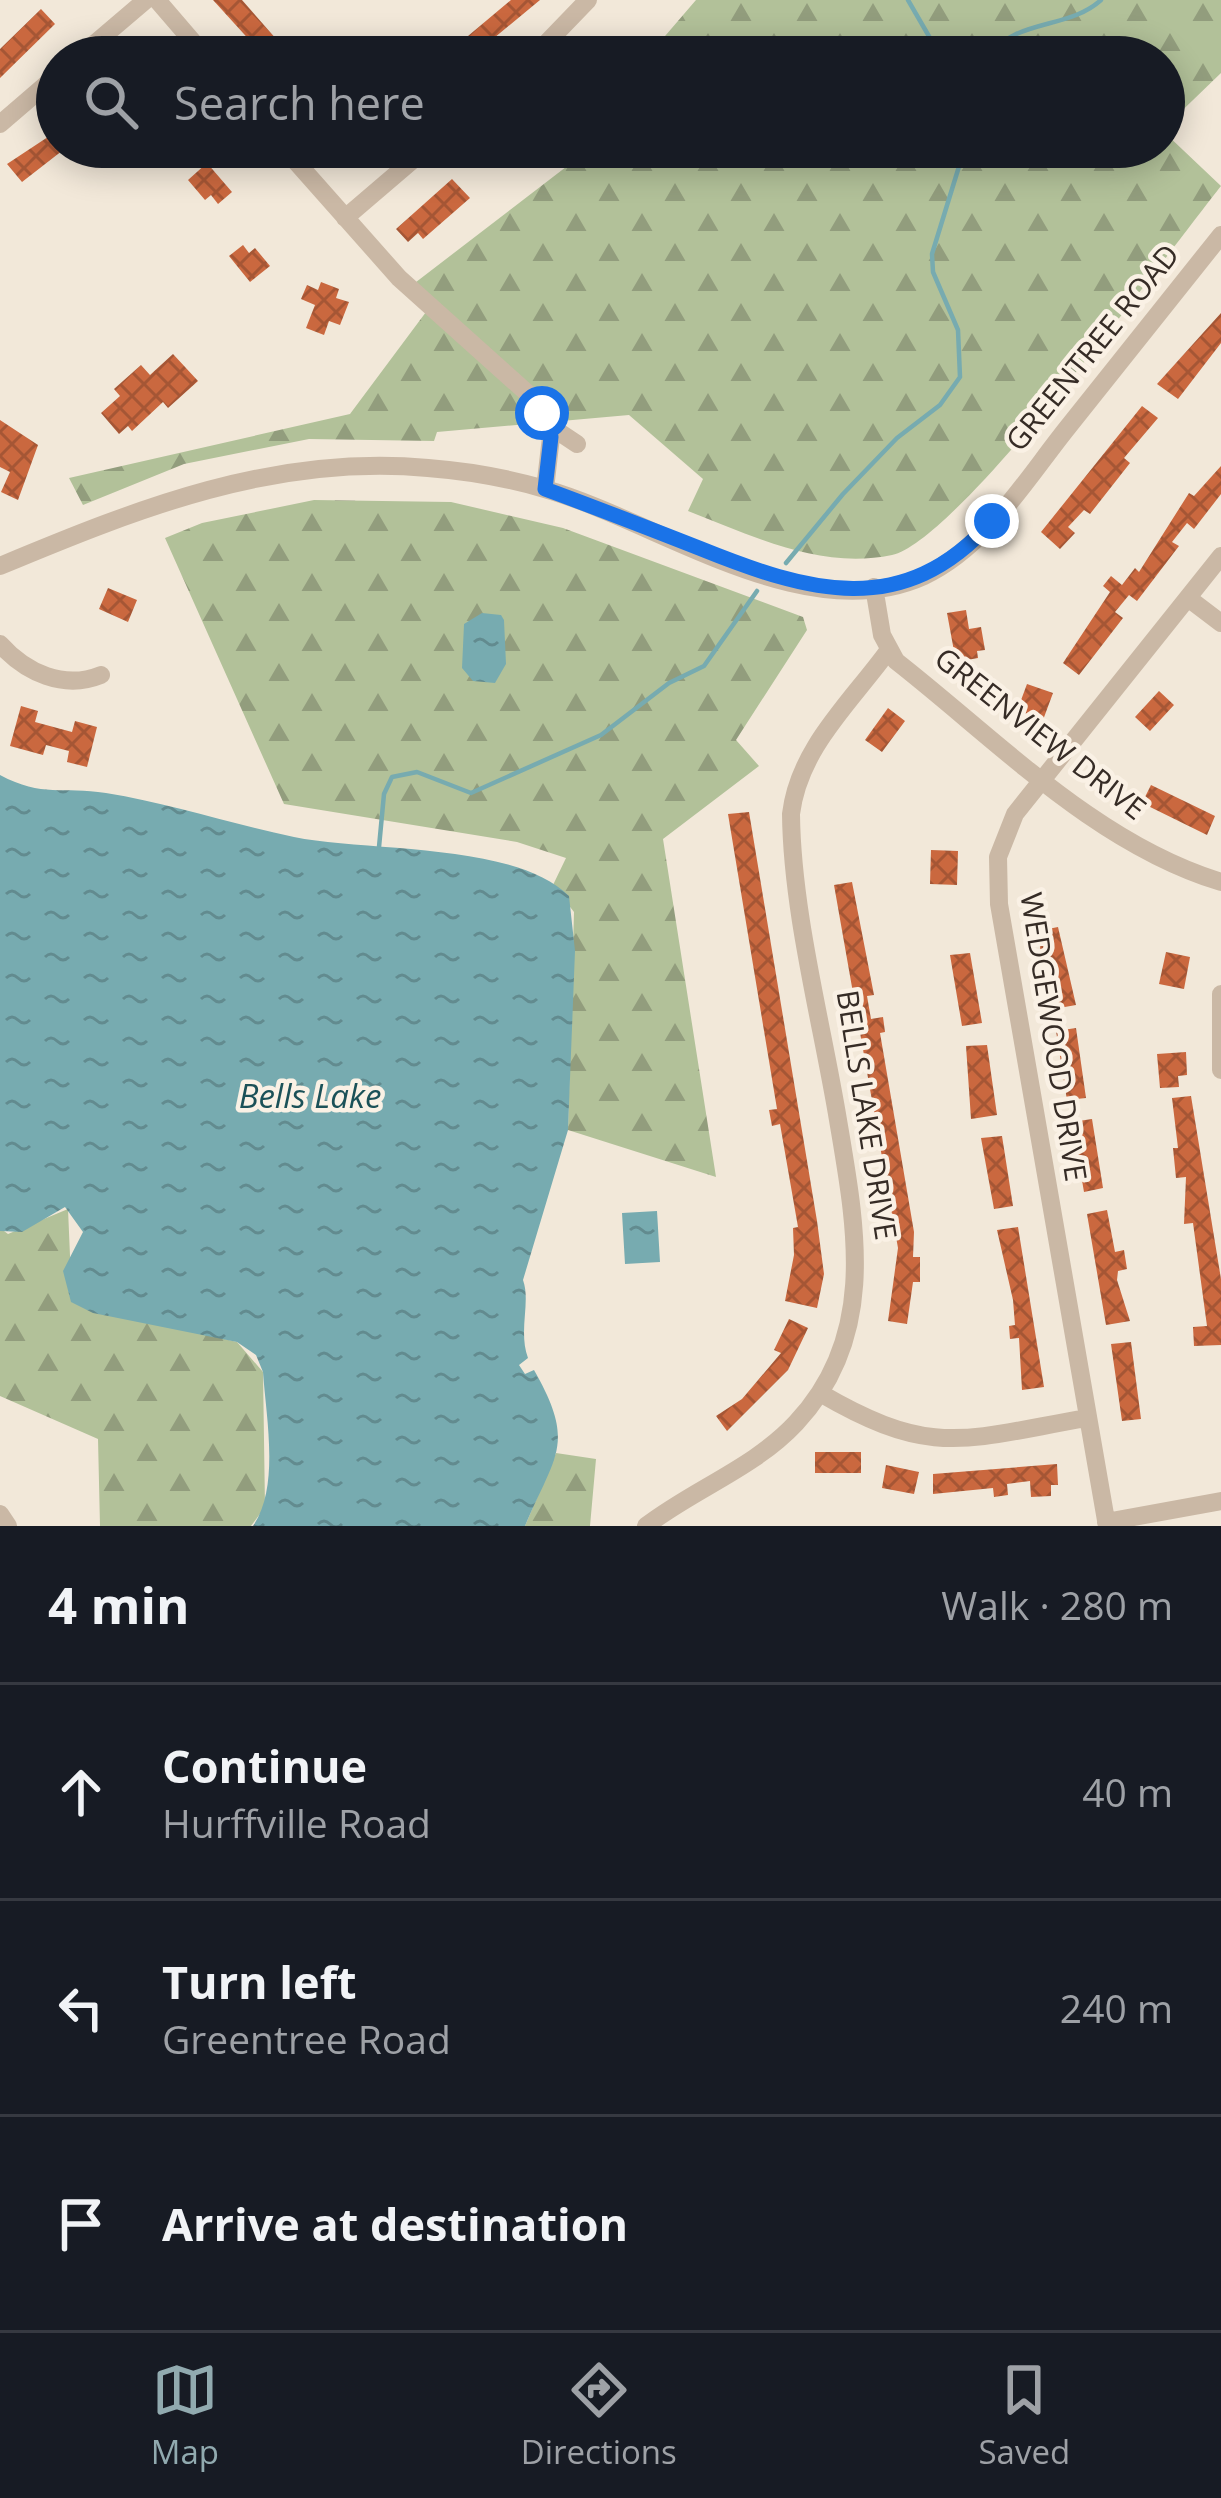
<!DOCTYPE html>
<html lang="en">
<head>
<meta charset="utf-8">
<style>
  body { margin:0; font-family:"Open Sans",sans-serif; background:#20242c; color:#f1f3f6 }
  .stop { position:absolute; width:36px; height:36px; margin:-27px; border:9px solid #1a73e8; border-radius:50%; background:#fff }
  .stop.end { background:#1a73e8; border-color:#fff; box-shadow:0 3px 12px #0008 }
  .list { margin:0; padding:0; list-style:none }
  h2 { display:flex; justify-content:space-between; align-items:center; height:156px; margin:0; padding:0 48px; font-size:51px }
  h2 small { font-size:39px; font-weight:400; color:#9ea1a6 }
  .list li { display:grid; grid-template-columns:78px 1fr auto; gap:36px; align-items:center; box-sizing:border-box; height:216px; padding:0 48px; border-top:3px solid #363941 }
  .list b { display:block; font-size:45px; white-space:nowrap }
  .list p { margin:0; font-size:39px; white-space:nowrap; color:#9ea1a6 }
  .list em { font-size:39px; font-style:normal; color:#9ea1a6 }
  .icon { flex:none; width:66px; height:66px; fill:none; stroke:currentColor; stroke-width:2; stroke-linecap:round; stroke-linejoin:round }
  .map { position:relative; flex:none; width:1221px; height:1526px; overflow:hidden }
  .search { position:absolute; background:#171b24; box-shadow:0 6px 30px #0003; left:36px; right:36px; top:36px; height:132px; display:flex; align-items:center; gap:30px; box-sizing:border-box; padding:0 42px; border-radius:66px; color:#9ea1a6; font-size:45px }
  .sheet { height:804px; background:#171b24 }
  nav { display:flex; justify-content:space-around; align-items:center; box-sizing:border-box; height:168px; border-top:3px solid #363941; background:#171b24; font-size:33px; color:#9ea1a6 }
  nav a { display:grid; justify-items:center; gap:6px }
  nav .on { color:#91aaaf }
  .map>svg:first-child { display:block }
  .forest { fill:url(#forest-firs) }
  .water { fill:url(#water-ripples) }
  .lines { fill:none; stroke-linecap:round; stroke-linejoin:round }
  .stream { stroke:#77abb0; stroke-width:4.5 }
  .building { fill:url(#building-cross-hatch) }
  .minor { stroke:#cab8a5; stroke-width:18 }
  .route { stroke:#1a73e8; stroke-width:15 }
  .labels { text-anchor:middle; stroke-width:9; stroke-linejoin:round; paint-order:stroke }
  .street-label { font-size:30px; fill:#362c26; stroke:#faf1e5 }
  .water-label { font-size:33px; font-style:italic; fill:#1b5158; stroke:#faf1e5 }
</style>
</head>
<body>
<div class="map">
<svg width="1221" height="1526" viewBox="0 0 1221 1526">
  <defs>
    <pattern id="forest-firs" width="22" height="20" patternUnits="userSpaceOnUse" patternTransform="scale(3)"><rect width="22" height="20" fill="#b2c199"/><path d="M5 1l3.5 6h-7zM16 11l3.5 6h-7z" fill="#929d7d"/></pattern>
    <pattern id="water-ripples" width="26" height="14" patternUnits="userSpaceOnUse" patternTransform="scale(3)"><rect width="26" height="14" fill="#77abb0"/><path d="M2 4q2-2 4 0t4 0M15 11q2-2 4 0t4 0" fill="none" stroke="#628b8f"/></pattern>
    <pattern id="building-cross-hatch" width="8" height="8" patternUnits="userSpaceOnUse" patternTransform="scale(3)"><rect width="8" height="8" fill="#ca683f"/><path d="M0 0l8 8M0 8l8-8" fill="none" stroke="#a55635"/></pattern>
  </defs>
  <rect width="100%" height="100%" fill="#f2e8d9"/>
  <path class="forest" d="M696 0H1221V73L1164 128V57H647Z
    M1164 132 1221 186C1168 253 958 541 892 555 820 570 753 536 688 511L703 479 629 415 437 432 434 441 309 439 184 464 83 505 69 478 350 414 426 312 407 289 592 147H1164Z
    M314 500 451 502 563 528 803 617 807 630 736 740 759 766 663 839 716 1177 568 1130 574 912 553 885 566 858 517 842 284 804 165 538 202 523Z
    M68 1209 72 1302 237 1342 263 1372 265 1507 251 1526H100L98 1439 0 1396V1228L8 1234Z
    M556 1453 596 1459 590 1526H525Z"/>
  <path class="water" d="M482 613 501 615 504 620 506 664 495 683 473 681 462 668 464 624Z
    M0 775C43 798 62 786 106 793 169 803 231 824 294 837 366 852 515 842 569 896L575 951 568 1130 523 1280C531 1302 518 1331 528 1358L519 1365 525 1374 534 1370C576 1444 556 1453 525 1526H253C280 1487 266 1417 263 1372L256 1355 237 1342 93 1313 71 1302 63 1271 83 1232 65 1207 22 1232 0 1231Z
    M657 1211 660 1262 625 1264 622 1213Z"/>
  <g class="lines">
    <path class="stream" d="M908 0 941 57
      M987 57C1016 18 1068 30 1101 0
      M786 563 843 494 897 438 940 405 960 377 958 330 933 272 932 254 965 147
      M379 847 384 794 392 777 417 772 471 793 601 735 669 683 704 666 757 591"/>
  </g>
  <path class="building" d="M213 0H242L292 57H265Z
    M511 0H540L471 57H443Z
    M41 9 55 24 0 78V49Z
    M57 131V147H67L22 182 7 164Z
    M207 163 232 192 218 204 211 195 205 200 188 180Z
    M452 179 470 198 423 239 418 233 408 242 396 229Z
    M243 245 249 253 255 248 270 266 250 282 229 256Z
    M321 282 339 289 336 298 349 302 340 325 329 321 324 335 306 328 315 305 301 299 307 285 318 290Z
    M1221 313V343L1178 399 1157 384Z
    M173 354 198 381 168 408 163 402 132 431 128 426 119 434 101 413 120 396 114 389 141 365 150 375Z
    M1142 406 1158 418 1124 458 1130 463 1090 514 1084 510 1068 527 1075 533 1060 549 1041 532Z
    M0 420 38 445 18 500 1 492 10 472 0 467Z
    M1221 466V494L1194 529 1187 523 1172 542 1179 546 1137 601 1129 595 1115 612 1123 618 1079 675 1063 663 1110 592 1103 586 1111 576 1122 585 1135 568 1139 572 1189 493 1194 496Z
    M108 588 137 600 128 622 99 609Z
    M966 610 969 629 981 627 985 650 977 651 978 658 956 662 947 613Z
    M1027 684 1053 693 1043 720 1017 711Z
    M1159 691 1174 705 1150 731 1135 717Z
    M21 706 38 711 35 722 72 732 75 721 97 727 87 767 67 762 69 751 46 745 43 755 10 746Z
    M888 708 905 721 882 752 865 740Z
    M1151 785 1215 816 1207 835 1142 803Z
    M749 812 817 1221 824 1274 817 1308 785 1301 794 1255 793 1228 798 1227 780 1124 772 1126 769 1110 777 1109 728 814Z
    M931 850 958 851 957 885 930 884Z
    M852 882 874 995 867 996 871 1019 883 1017 885 1032 880 1033 914 1232 913 1257H920V1282H913L907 1324 888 1321 898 1248 834 885Z
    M1058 927 1076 1005 1048 1010 1038 931Z
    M1166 952 1190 957 1184 989 1159 984Z
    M970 953 982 1023 962 1026 950 955Z
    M1076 1028 1086 1098 1067 1100 1056 1031Z
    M987 1045 997 1115 971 1119 966 1046Z
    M1186 1052 1187 1075 1178 1076 1179 1087 1160 1088 1157 1054Z
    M1191 1096 1221 1279V1345L1194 1346 1193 1327 1207 1326 1193 1223 1184 1224 1186 1177 1176 1178 1173 1148H1178L1172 1098Z
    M1092 1119 1103 1188 1084 1192 1072 1122Z
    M1002 1136 1013 1206 994 1209 981 1138Z
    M1107 1210 1115 1252 1124 1250 1127 1269 1118 1271 1117 1280 1130 1321 1106 1325 1087 1214Z
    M1018 1227 1044 1387 1022 1390 1019 1338 1010 1339 1009 1326 1015 1325 1013 1300 997 1230Z
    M789 1319 808 1328 788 1370 727 1431 716 1416 742 1399 781 1353 774 1350Z
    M1131 1342 1141 1419 1122 1421 1111 1344Z
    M815 1452H861V1473H815Z
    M1057 1464 1058 1485H1051V1496L1031 1497 1030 1481 1007 1484 1008 1495 994 1497 993 1488 933 1494V1474Z
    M886 1465 919 1472 914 1494 882 1488Z"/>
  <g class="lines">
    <path class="minor" d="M157 0 206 57
      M79 57 146 0
      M533 57 588 0
      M0 124 57 75
      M283 147 399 278 535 400 551 437 545 489
      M345 218 428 147
      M547 424 577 444
      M0 566C139 508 274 454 428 468 467 471 507 478 545 489 658 521 805 630 924 576 986 547 1027 478 1068 427 1119 363 1170 299 1221 235
      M874 587 882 635 896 661C997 740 1096 844 1221 882
      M1188 598 1221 623
      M0 644C26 673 64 690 101 675
      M1221 994V1070
      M820 1393C933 1459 965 1439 1087 1418
      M0 1514 8 1526
      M1106 1522 1221 1501
      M646 1526C694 1489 754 1468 796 1423 878 1336 856 1227 838 1120 822 1023 792 912 791 814 799 748 851 702 888 651
      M1107 1526 999 904 998 857 1015 814 1221 556"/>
  </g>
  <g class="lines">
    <path class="route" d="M542 413 551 437 545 489C597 508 648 528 699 548 808 592 903 621 992 521"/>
  </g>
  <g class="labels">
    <g class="street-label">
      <text transform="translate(1093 348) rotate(-51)" y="10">GREENTREE ROAD</text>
      <text transform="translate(1040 734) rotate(38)" y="10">GREENVIEW DRIVE</text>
      <text transform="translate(1053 1037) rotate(81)" y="10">WEDGEWOOD DRIVE</text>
      <text transform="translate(866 1115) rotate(81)" y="10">BELLS LAKE DRIVE</text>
    </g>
    <g class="water-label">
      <text x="310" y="1108">Bells Lake</text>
    </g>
  </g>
</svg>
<div class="stop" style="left:542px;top:413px"></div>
<div class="stop end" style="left:992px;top:521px"></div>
<div class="search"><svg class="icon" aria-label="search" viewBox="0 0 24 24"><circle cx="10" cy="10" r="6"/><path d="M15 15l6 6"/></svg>Search here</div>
</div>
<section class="sheet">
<h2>4 min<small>Walk · 280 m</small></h2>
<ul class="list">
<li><svg class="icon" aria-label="ahead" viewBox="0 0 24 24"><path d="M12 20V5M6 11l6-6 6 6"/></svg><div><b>Continue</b><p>Hurffville Road</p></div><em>40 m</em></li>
<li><svg class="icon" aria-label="left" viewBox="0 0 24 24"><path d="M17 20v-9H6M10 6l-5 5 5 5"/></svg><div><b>Turn left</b><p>Greentree Road</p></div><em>240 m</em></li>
<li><svg class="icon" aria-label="arrive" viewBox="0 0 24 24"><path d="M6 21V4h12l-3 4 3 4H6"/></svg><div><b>Arrive at destination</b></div></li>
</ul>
</section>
<nav>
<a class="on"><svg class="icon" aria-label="map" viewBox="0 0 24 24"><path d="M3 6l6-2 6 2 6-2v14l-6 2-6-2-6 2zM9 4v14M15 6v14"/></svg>Map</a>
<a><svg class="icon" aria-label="directions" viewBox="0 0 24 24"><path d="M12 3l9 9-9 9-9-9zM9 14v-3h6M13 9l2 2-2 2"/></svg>Directions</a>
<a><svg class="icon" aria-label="saved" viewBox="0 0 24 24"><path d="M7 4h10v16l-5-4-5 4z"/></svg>Saved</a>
</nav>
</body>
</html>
